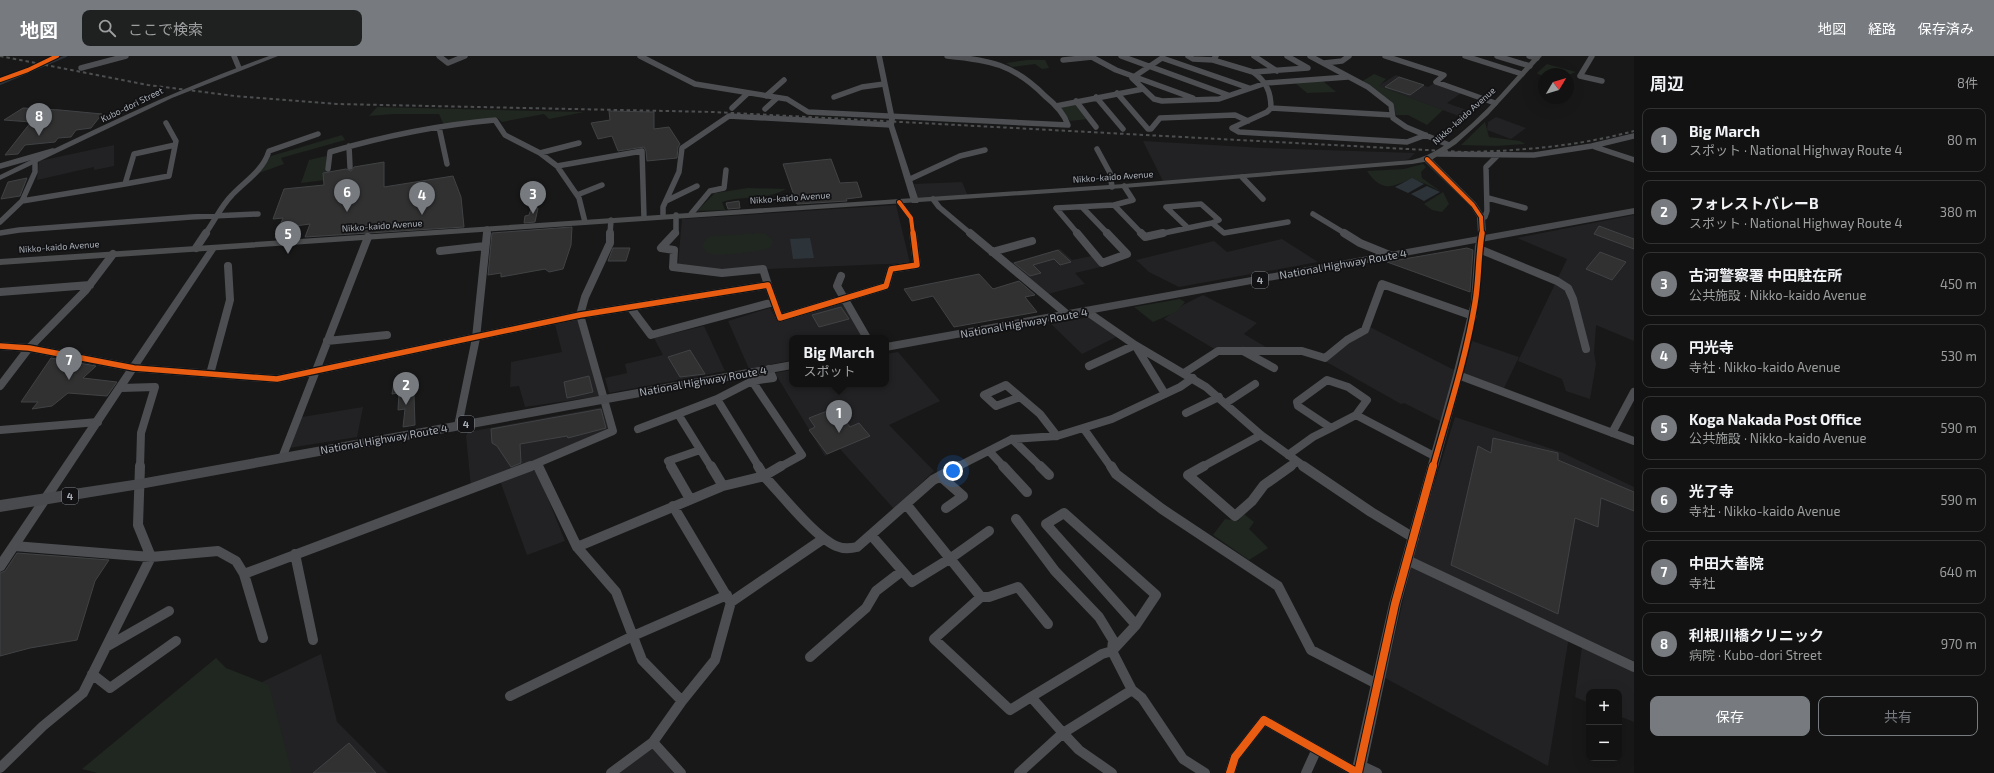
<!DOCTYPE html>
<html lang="ja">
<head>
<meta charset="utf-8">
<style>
  body { margin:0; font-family:"Exo 2","Noto Sans JP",sans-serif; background:#1f2020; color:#f1f3f6 }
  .controls { position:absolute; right:12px; bottom:12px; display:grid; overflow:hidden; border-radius:8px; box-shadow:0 4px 16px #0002 }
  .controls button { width:36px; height:36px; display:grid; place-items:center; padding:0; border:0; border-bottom:1px solid #313232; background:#121212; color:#f1f3f6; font:20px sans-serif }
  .compass { position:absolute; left:1538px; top:12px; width:36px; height:36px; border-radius:50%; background:#121212; box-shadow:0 4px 16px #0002; rotate:52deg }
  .you { position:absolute; left:953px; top:415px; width:14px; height:14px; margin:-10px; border:3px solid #fff; border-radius:50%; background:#1a73e8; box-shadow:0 0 0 6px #1a73e833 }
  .badge { display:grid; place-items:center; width:26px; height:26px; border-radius:50%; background:#777b80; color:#fff; font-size:13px; font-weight:700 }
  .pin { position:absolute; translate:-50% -33px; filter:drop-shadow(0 1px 2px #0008) }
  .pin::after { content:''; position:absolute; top:21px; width:14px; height:12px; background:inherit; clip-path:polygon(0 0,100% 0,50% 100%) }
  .popup { position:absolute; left:789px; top:279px; width:100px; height:52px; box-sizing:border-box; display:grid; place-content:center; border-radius:8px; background:#121212; filter:drop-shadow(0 1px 3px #0005); font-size:13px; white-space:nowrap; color:#9c9e9f }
  .popup b { font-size:15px; color:#f1f3f6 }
  .popup::after { content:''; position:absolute; left:50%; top:100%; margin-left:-8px; border:8px solid transparent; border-top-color:#121212 }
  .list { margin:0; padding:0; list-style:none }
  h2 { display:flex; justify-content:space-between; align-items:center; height:52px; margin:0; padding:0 16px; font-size:17px }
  h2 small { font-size:13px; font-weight:400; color:#9c9e9f }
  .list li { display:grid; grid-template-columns:26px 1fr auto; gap:12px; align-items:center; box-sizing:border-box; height:64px; margin:0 8px 8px; padding:0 8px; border:1px solid #313232; border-radius:8px }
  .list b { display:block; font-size:15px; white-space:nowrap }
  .list p { margin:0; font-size:13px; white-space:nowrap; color:#9c9e9f }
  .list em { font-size:13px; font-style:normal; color:#9c9e9f }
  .actions { display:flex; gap:8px; padding:12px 16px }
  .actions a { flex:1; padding:9px 0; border:1px solid #777b80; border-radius:8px; text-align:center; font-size:14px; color:#777b80 }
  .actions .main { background:#777b80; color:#fff }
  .icon { flex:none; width:22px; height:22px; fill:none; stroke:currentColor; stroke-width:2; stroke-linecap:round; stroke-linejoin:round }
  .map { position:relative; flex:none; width:1634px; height:717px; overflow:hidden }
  header { display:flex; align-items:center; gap:24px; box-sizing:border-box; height:56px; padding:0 20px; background:#777b80; color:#fff }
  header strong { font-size:19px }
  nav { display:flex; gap:22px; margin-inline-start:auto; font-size:14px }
  .search { width:280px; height:36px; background:#1f2020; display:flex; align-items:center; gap:10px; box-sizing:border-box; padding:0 14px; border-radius:8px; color:#9c9e9f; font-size:15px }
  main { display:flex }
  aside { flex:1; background:#121212 }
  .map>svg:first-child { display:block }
  .built { fill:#222224 }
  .green { fill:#202620 }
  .water { fill:#2c3439 }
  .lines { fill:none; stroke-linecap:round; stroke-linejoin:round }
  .stream { stroke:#2c3439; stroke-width:2 }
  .building { fill:#313132; stroke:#404244 }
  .minor-far2 { stroke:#4c4e51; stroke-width:5.5 }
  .minor-far1 { stroke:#4c4e51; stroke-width:8 }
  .minor { stroke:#4c4e51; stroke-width:10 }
  .tertiary { fill:#4c4e51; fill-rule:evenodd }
  .secondary { fill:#4b4d4f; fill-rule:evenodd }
  .trunk { fill:#494a4d; fill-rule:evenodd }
  .rail { stroke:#4c4e50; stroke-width:2; stroke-dasharray:3.5 3; stroke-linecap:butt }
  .cycleway-far2-casing { stroke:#121214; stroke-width:6 }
  .cycleway-far1-casing { stroke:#121214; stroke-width:8 }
  .cycleway-casing { stroke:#121214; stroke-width:10 }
  .cycleway-far2 { stroke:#e95d12; stroke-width:4 }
  .cycleway-far1 { stroke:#e95d12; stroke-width:5.5 }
  .cycleway { stroke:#e95d12; stroke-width:8 }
  .labels { text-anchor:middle; stroke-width:3.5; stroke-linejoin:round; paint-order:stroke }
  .far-street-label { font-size:9px; fill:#aab0b8; stroke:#121214 }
  .shield { fill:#121214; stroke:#7c8187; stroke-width:1 }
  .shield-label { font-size:10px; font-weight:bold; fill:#aab0b8 }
  .street-label { font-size:11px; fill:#aab0b8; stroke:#121214 }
</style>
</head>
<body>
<header>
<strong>地図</strong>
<div class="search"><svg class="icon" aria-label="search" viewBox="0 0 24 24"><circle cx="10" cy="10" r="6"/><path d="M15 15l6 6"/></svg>ここで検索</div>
<nav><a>地図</a><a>経路</a><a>保存済み</a></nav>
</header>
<main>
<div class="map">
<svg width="1634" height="717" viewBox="0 0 1634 717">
  <rect width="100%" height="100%" fill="#181818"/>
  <path class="built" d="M1396 19 1428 31 1436 26 1463 36 1447 47 1472 56 1464 62 1378 30Z
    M1496 61 1526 72 1511 83 1487 74 1488 66Z
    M1143 85 1264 92 1415 97 1409 103 1391 108 1163 125Z
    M114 89V110L94 114V111L37 124 39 105Z
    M962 126 968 140 918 142 914 128Z
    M896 149 910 207 769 213 720 214 678 208 682 163Z
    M1634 159V285L1596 269 1594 297 1596 308 1590 343 1566 335 1562 323 1518 305 1567 203 1517 182Z
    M1282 183 1318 206 1179 231 1149 216 1136 204 1214 185 1227 196Z
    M1060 193 1072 204 1092 200 1101 211 1075 217 1085 228 1048 238 1010 207Z
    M1203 239 1257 267 1244 278 1274 296 1216 294 1164 263 1183 249Z
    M841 245 864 282H792V304L749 313 728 265 770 252 778 266Z
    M1090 261 1120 279 1082 298 1051 268Z
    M577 263 600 340 525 351 519 330 510 331 511 306 562 296 555 268Z
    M704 270 725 315 609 337 605 322 627 317 625 308 663 299 654 282Z
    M1370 271 1456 315 1440 365 1404 347 1401 348 1323 304Z
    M1472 285 1519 301 1504 332 1463 318Z
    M898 296 940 345 889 369 934 415 894 453 840 393 825 400 775 317 792 314V328H886V298Z
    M363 351 357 381 289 392 302 361Z
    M603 351 613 375 471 431 466 380 468 376Z
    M1455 361 1561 396 1634 431V605L1411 503Z
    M535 410 565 485 527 499 499 422Z
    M1412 506 1569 580 1548 710 1385 622Z
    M1582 591 1634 615V666L1619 660V636H1589V647L1575 641Z
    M321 598 337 666 388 717H291L262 626Z
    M653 686 681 717H611Z"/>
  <path class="green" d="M1027 4H1045L1049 12 1042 13 1035 8 1012 11 1006 7Z
    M1547 8 1576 16 1568 19 1544 18V20L1538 18 1537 17Z
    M1374 18 1386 23 1379 30 1443 54 1427 69 1408 59H1396L1393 48 1372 31 1361 26Z
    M1322 24 1336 36 1307 37 1294 26Z
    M1075 46 1088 63 1070 65 1057 50Z
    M377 51 584 56 549 63 544 58 502 66 496 61 444 69 439 58H394L369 60Z
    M1485 66 1489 81 1520 85 1525 88 1497 90 1461 89Z
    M342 79 345 84 281 102 284 108 259 117 271 100Z
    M326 100V118L370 110 325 124 301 127 309 104Z
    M1423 108 1426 111 1421 116 1422 122 1440 135C1431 131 1421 124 1410 124 1407 124 1402 127 1398 128 1384 134 1375 127 1367 115L1404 113Z
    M748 132 786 133C764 145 744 139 722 146L725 154 697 155 715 137Z
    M1443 136 1449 148 1442 156 1432 154 1424 148Z
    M760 177 766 178 773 184 771 191C763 196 720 200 711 198 706 197 704 193 702 189L707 182 713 180Z
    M1180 243 1185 246 1176 256 1153 266 1134 251Z
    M1244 458 1254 466 1249 473 1268 492 1249 504 1213 479 1225 463 1238 465Z
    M216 602 226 612 269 629 292 717H97L82 713Z"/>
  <path class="water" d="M1412 122 1424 128 1408 137 1395 131Z
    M1427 130 1440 136 1424 145 1411 138Z
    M810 182 814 202 793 203 790 183Z"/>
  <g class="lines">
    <path class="stream" d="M0 28 66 0"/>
  </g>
  <path class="building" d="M1399 21 1424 29 1410 39 1385 31Z
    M23 52 60 54 102 58 91 72 76 74 71 81 58 82 55 86 25 89 18 98 5 99 31 66 4 64Z
    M609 55 654 56V73L669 71 680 88 678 91 677 102 647 105 646 95 644 91 618 95 612 80 598 83 591 67 610 64Z
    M831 103 840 127 857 126 862 141 846 143 847 145 797 148 783 108Z
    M384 106V131L453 120 461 141 464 171 305 181 310 168 288 171 284 181 275 182 283 162 273 163 284 133 324 129 323 117 346 113 351 115 354 111Z
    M27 122 20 140 1 143 8 126Z
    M739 145 740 152 728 153 726 147Z
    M538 152 535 166 524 167 525 160 529 159 531 153Z
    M1599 170 1634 183V193L1594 178Z
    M572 171 571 189 563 213 549 216 545 213 501 221V217L488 219 492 177Z
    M613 192H630L626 205H608Z
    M1467 192 1473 194 1470 236 1387 206Z
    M1058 194 1071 206 1060 209 1054 203 1033 209 1041 217 1030 220 1014 207Z
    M1600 196 1626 206 1612 224 1586 213Z
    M979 218 993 233 1019 225 1035 239 1025 241 1037 256 954 271 933 240 912 245 904 233Z
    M841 251 849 263 819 271 812 259Z
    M690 294 705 318 680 321 668 301Z
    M51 302 96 310 83 322 117 326 107 340 68 337 52 350 32 353 38 346H21Z
    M589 320 593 336 567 342 564 326Z
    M409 324 408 340 414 339 415 369 403 371 405 353 398 354 399 337 392 338 394 326Z
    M835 352 850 371 859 367 870 380 827 398 809 374 815 371 809 362Z
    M601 353 606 372 568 382 567 380 520 388 521 407 511 411 497 390 492 387 491 373Z
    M1493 382 1558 397V404L1634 436V455L1601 442 1598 471 1575 462 1558 558 1451 509 1478 390 1491 397Z
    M17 497 109 504 95 525 77 584 30 592 0 600V517L5 515Z
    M349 687 376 717H313Z"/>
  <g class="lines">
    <path class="minor-far2" d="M234 0 239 12
      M439 0 448 7 465 0
      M640 0 695 28 787 43 808 56 1068 69C1064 57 1055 48 1045 40 1013 8 990 4 947 0
      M1090 0 1116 14 1193 42
      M1121 0 1228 39
      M1188 0 1193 3 1213 4
      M1216 0 1213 4 1253 16 1308 12 1287 0
      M1254 0 1277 15
      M1310 0 1368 31 1391 49 1393 62 1406 71 1449 89
      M1385 0 1444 19 1436 26 1495 47
      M1465 0 1522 18
      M1497 0 1530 10
      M1529 0 1537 2
      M1592 0 1580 20 1602 25
      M1063 4 1092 1
      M1324 7 1342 5 1349 0
      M81 12 126 0
      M1253 16C1266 25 1271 36 1271 52L1267 56 1232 72 1239 76 1407 86 1426 79
      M1249 32 1162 2 1132 22 1154 43 1162 45 1219 43 1266 27 1348 21
      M1117 37 1148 73H1151L1160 62 1235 59 1248 65
      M766 40 784 24
      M834 41 862 31 884 28
      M1096 41 1123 73
      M1076 45 1096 71
      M1056 50 1143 33
      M732 52 748 37
      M1271 52 1392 59
      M765 53 777 42
      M166 67 176 85 169 120 125 128 134 98 175 89
      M439 71 447 108
      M349 90 350 111
      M1595 91 1634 104
      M1097 93 1110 117 1112 131
      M540 97 579 87
      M1438 98 1534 99 1592 90 1634 80
      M35 105V116L22 145 125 128
      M0 110 53 95
      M557 110 642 95 644 162
      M328 113 330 96C384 80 439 69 495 64L505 79 540 97 557 110 579 142 585 166
      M1242 121 1263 143
      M908 124 960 100 985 94
      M1124 130 1133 144 1114 149 1142 178
      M577 139 602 129
      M1488 142 1525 152
      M933 143 939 151 971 178
      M666 145 697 130
      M899 146 911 162 913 178
      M1082 151 1108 178
      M691 158 710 135 724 132 726 114
      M1313 158 1346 178
      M663 160V151L679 116 682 92 729 60 891 69
      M1481 161H1485L1487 155 1486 111 1499 98
      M0 166 22 145
      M1187 171 1166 151 1201 148 1219 164 1212 167
      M0 177 19 174 191 161 258 158
      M205 178C214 166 221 150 232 139 245 125 263 115 269 95L318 78
      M486 178 487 173
      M610 178 611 164
      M674 178 676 176V159
      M1078 178 1056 152 1114 149
      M1159 178 1212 167 1224 177 1288 166"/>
    <path class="minor-far1" d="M675 177 661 192 674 194 673 211 722 217 763 213 768 229
      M970 177 1068 259
      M1077 177 1102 207 1127 198 1107 177
      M1141 177 1145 181 1163 177
      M1344 177 1360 187 1392 200
      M196 192 206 177
      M1479 193 1557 225 1568 232 1573 243 1586 293
      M440 195 485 190
      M992 196 1032 185
      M841 220 837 230 867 282
      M0 236 90 229
      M630 251 651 279 774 246
      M1086 255 1135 289 1206 331 1261 379 1305 411
      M327 285 387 279
      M0 290 29 292 134 312 277 323 580 259 768 229 780 262 886 230 891 213 917 209 913 177
      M1243 295 1274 312
      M1089 310 1135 289 1165 338
      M1184 317 1218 295H1302L1325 302 1347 284 1365 274 1382 228 1473 260
      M210 318 230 244 228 210
      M1458 319 1634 385
      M1327 324 1348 331 1367 344 1356 359 1331 372 1298 350 1297 346Z
      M752 325 802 399 780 411
      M0 330 29 292 85 235 113 198
      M121 332 155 331 141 377 140 411
      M1020 341 996 350 984 339 1006 329 1040 358 1057 380
      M1226 347 1255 328
      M1186 357 1219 341
      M1356 359 1436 401
      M458 370 476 282 487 177
      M638 373 678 358
      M1084 373 1111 411
      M0 374 98 366
      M1612 377 1634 336
      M1012 383 1041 411
      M989 395 1004 411
      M1288 399 1313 381 1331 372
      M282 402 368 181
      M537 408 539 411
      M528 411 613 375 580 259 585 241 610 187V177
      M672 411 668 405 700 394
      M711 411 678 358 717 343
      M759 411 717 343 752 325 773 322 769 313
      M957 411 1012 383 1057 380 1112 363 1180 331 1193 322
      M1202 411 1261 379
      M1289 411 1297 406"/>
    <path class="minor" d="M538 410 577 491 616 536 642 604 682 645
      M671 410 690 443
      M711 410 723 430
      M758 410 764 420C781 438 815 481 836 490 843 493 849 493 857 491L933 424 959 410
      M1003 410 1027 436
      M1040 410 1049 419
      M1111 410 1116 418 1162 453 1278 530 1311 594 1377 628
      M1204 410 1188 419 1235 460 1252 445 1264 429 1291 410
      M1303 410 1371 456 1414 482
      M940 420 963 440 946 452
      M906 448 981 541 934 583 1010 654 1031 641 1063 677 1019 717
      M673 450 729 544
      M1064 457 1156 539 1136 569 1046 468Z
      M1016 463 1055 515 1099 561 1113 584 1112 595 1132 634 1142 642 1183 703 1205 717
      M871 479 912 526 951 502 989 475
      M14 490 151 501 218 495 236 505 244 518 263 582
      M577 491 723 430 764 420 781 410
      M295 498 313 584
      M1407 504 1634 611
      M244 518 531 410
      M981 541H989L1018 531 1048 568
      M106 591 169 555
      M810 601 866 552 876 535 902 515
      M92 618 110 632 176 585
      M510 640 633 580 727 539
      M1031 641 1102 598 1112 595 1136 569
      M653 686 681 717
      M1360 709 1377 717
      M0 712 43 670 83 637 151 501 138 469 140 410
      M611 717 653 686 682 645 715 604 731 546 823 483
      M1112 717 1079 694 1063 677 1132 634
      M1230 717 1235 701 1264 664 1358 717
      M1306 717 1316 695"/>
    <path class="tertiary" d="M269 0H278L172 42 0 124V119C88 76 176 33 269 0Z
      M876 0H882L895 63 894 69 919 145 918 147H912L911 145 888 69 889 63Z
      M1424 101H1430L1476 147 1485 161 1486 178 1483 190 1479 246 1463 319 1401 548 1365 717H1351L1389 548 1453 319 1471 246 1475 190 1478 178 1477 161 1470 150 1424 105Z
      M211 189H217L218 191 4 514 0 516V501Z"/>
    <path class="secondary" d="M1535 0H1542L1488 59 1456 88 1430 105 1412 108 1124 132 0 209V203L1124 128 1412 104C1455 96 1506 32 1535 0Z"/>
    <path class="trunk" d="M1634 152V158L886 295V287Z
      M792 305V313L140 433 0 456V444L140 423Z"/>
    <path class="rail" d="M0 0 148 29 235 40 336 48 714 56 1464 96C1522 95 1578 90 1634 75"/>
    <defs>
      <path id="cycleway-far2" d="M0 24 28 14 57 0
        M1427 103 1473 149 1481 161 1482 178
        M899 146 911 162 913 178"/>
      <path id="cycleway-far1" d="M0 290 29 292 134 312 277 323 580 259 768 229 780 262 886 230 891 213 917 209 913 177
        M1433 411C1448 357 1466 302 1475 247 1479 224 1478 200 1482 177"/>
      <path id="cycleway" d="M1230 717 1235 701 1264 664 1358 717 1395 548 1433 410"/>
    </defs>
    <use href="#cycleway-far2" class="cycleway-far2-casing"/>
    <use href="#cycleway-far1" class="cycleway-far1-casing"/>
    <use href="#cycleway" class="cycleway-casing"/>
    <use href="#cycleway-far2" class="cycleway-far2"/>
    <use href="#cycleway-far1" class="cycleway-far1"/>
    <use href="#cycleway" class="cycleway"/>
  </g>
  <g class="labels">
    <g class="far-street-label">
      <text transform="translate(132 49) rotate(-26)" y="3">Kubo-dori Street</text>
      <text transform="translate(1464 60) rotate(-42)" y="3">Nikko-kaido Avenue</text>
      <text transform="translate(1113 121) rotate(-4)" y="3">Nikko-kaido Avenue</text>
      <text transform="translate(790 142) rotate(-4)" y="3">Nikko-kaido Avenue</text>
      <text transform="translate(382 170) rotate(-4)" y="3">Nikko-kaido Avenue</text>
      <text transform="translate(59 191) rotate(-4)" y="3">Nikko-kaido Avenue</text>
    </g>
    <g class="shield">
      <rect x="1252" y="216" width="16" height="16" rx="3"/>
      <rect x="458" y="360" width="16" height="16" rx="3"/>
      <rect x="62" y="432" width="16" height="16" rx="3"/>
    </g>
    <g class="shield-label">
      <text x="1260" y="228">4</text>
      <text x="466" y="372">4</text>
      <text x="70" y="444">4</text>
    </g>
    <g class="street-label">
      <text transform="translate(1343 208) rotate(-10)" y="4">National Highway Route 4</text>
      <text transform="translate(1024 267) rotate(-10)" y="4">National Highway Route 4</text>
      <text transform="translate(703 325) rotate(-10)" y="4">National Highway Route 4</text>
      <text transform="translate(384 383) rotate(-10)" y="4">National Highway Route 4</text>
    </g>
  </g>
</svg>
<div class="controls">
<button>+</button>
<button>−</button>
</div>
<svg class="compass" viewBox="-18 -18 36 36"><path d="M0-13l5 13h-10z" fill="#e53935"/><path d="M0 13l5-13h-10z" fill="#9c9e9f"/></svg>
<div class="you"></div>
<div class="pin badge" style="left:839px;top:377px">1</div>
<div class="popup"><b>Big March</b>スポット</div>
<div class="pin badge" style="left:406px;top:349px">2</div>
<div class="pin badge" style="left:533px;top:158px">3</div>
<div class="pin badge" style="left:422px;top:159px">4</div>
<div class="pin badge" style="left:288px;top:198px">5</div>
<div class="pin badge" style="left:347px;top:156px">6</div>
<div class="pin badge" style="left:69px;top:324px">7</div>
<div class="pin badge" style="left:39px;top:80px">8</div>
</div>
<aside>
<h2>周辺<small>8件</small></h2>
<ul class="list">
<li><span class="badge">1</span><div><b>Big March</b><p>スポット · National Highway Route 4</p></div><em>80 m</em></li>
<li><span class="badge">2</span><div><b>フォレストバレーB</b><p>スポット · National Highway Route 4</p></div><em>380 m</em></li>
<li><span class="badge">3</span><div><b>古河警察署 中田駐在所</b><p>公共施設 · Nikko-kaido Avenue</p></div><em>450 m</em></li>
<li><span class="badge">4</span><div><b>円光寺</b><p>寺社 · Nikko-kaido Avenue</p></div><em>530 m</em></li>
<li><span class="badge">5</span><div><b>Koga Nakada Post Office</b><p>公共施設 · Nikko-kaido Avenue</p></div><em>590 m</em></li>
<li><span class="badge">6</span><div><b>光了寺</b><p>寺社 · Nikko-kaido Avenue</p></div><em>590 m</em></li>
<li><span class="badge">7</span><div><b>中田大善院</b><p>寺社</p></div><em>640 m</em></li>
<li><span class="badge">8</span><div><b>利根川橋クリニック</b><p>病院 · Kubo-dori Street</p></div><em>970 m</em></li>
</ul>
<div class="actions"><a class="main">保存</a><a>共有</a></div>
</aside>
</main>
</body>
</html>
